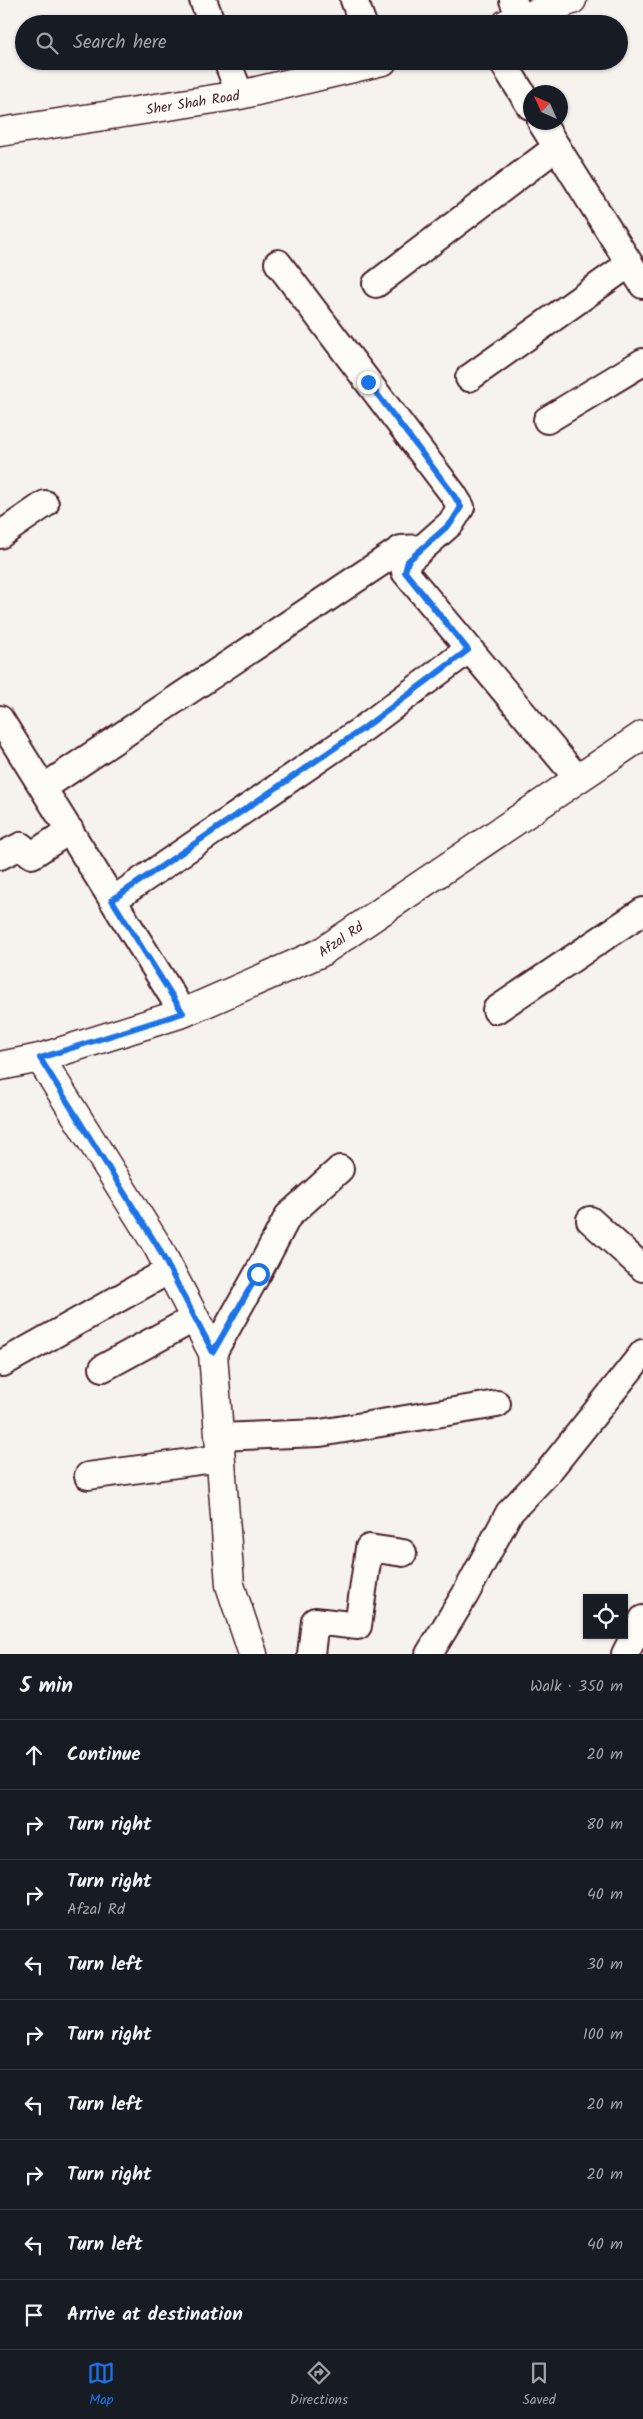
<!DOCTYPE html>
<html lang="en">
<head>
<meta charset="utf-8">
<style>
  body { margin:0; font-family:Kalam,sans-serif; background:#20242c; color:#f1f3f6 }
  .controls { position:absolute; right:15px; bottom:15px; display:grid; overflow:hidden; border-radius:0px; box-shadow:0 1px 4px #0004 }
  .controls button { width:45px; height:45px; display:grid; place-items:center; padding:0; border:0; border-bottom:1px solid #363941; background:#171b24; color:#f1f3f6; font:25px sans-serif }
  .compass { position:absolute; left:523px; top:85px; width:45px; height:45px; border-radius:50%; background:#171b24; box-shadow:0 1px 4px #0004; rotate:315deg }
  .stop { position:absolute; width:15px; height:15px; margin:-11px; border:4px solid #1a73e8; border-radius:50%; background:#fff }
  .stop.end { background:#1a73e8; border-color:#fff; box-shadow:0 1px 5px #0008 }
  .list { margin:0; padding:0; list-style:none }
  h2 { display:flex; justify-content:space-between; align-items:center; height:65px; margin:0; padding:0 20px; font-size:21px }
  h2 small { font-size:16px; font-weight:400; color:#9ea1a6 }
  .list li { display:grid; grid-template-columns:32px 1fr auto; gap:15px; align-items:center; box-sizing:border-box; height:70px; padding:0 20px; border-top:1px solid #363941 }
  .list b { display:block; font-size:19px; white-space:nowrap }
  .list p { margin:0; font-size:16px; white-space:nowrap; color:#9ea1a6 }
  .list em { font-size:16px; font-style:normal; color:#9ea1a6 }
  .icon { flex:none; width:28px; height:28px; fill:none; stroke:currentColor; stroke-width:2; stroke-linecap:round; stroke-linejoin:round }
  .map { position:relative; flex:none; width:643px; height:1654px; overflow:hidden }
  .search { position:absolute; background:#171b24; box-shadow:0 1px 4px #0004; left:15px; right:15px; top:15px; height:55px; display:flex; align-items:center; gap:12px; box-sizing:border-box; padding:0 18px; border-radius:28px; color:#9ea1a6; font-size:19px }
  .sheet { height:695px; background:#171b24 }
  nav { display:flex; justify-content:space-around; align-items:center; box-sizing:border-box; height:70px; border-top:1px solid #363941; background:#171b24; font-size:14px; color:#9ea1a6 }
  nav a { display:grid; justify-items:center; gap:2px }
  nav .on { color:#1a73e8 }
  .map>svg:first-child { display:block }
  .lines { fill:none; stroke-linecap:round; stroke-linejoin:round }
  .street-casing { stroke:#4a1f2b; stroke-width:30 }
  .secondary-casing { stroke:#4a1f2b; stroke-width:31 }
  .street { stroke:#fdfcf7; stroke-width:26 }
  .secondary { stroke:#fdfcf7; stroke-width:28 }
  .route { stroke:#1a73e8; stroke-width:6 }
  .labels { text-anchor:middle; stroke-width:4.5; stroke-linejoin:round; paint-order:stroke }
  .street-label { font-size:14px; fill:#4a1f2b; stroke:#fdfcf7 }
</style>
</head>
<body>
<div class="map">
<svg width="643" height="1654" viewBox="0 0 643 1654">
  <rect width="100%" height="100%" fill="#f6f3ef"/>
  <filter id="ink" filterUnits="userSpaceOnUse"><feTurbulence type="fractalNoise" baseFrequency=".02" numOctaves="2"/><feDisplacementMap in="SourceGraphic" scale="10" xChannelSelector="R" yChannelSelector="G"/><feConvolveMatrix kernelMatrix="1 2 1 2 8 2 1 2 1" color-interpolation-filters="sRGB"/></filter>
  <g filter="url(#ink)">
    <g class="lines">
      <defs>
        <path id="street" d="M203 0 212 24
          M354 0 363 24
          M513 0 520 18
          M227 61 240 95
          M502 61 530 106
          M541 122 643 285
          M278 263 453 494 461 507 451 523 408 561 405 572 578 779
          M376 284 557 147
          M469 378 629 264
          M547 420 643 362
          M0 535 45 504
          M0 719 183 1013
          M43 788 401 549 423 548
          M0 856 21 846 32 855 70 830
          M113 900 364 728 468 650
          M496 1010 643 911
          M590 1220 643 1268
          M213 1353 258 1273 288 1216 340 1169
          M3 1363 170 1270
          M103 1368 195 1318
          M219 1437 320 1433 497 1404
          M88 1476 221 1458
          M311 1654 315 1621 358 1626 369 1548 403 1553
          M429 1654 465 1595 509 1513 548 1472 643 1353
          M625 1654 643 1619"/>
        <g id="secondary">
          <path d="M506 24 572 0"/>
          <path id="s1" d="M0 132 240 95 383 61"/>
          <path d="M40 1058 158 1247 213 1353 230 1585 253 1654"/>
          <path id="s2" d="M0 1066 40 1058 183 1013 320 953 643 735"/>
        </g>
      </defs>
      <use href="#street" class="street-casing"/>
      <use href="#secondary" class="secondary-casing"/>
      <use href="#street" class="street"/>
      <use href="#secondary" class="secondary"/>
    </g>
  </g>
  <g class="lines" filter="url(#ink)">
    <path class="route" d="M258 1274 213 1352 158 1247 40 1058 183 1013 112 900 364 728 468 650 405 572 408 561 451 523 461 507 453 494 368 382"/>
  </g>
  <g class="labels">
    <g class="street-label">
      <text dy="5" stroke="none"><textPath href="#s1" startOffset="195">Sher Shah Road</textPath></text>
      <text dy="5" stroke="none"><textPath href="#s2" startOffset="365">Afzal Rd</textPath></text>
    </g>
  </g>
</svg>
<div class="controls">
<button><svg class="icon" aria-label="locate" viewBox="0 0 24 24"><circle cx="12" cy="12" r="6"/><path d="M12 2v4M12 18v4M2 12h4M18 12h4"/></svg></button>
</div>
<svg class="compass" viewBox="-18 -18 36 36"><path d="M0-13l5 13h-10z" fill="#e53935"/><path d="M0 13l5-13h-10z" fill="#9ea1a6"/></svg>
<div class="stop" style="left:258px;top:1274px"></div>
<div class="stop end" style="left:368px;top:382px"></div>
<div class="search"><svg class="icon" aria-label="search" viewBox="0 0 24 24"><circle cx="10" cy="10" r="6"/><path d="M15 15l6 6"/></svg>Search here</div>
</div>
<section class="sheet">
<h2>5 min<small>Walk · 350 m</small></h2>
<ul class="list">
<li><svg class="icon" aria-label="ahead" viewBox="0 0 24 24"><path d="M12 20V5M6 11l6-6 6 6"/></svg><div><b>Continue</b></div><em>20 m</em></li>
<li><svg class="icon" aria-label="right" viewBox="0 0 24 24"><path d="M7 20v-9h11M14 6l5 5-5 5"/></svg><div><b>Turn right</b></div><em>80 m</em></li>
<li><svg class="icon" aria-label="right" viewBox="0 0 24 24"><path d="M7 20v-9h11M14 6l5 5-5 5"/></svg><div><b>Turn right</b><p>Afzal Rd</p></div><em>40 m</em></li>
<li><svg class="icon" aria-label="left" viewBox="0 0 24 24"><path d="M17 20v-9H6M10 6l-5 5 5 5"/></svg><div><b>Turn left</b></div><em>30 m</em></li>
<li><svg class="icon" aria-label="right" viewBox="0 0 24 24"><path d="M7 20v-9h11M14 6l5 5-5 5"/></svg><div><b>Turn right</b></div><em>100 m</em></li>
<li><svg class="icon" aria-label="left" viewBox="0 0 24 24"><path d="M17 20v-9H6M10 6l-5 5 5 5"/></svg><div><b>Turn left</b></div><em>20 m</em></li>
<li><svg class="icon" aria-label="right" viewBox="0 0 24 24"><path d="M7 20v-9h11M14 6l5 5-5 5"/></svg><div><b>Turn right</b></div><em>20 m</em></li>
<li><svg class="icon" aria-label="left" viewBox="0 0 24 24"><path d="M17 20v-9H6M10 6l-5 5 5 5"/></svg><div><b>Turn left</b></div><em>40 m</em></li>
<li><svg class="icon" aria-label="arrive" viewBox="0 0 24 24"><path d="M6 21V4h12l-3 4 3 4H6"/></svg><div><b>Arrive at destination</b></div></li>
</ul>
</section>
<nav>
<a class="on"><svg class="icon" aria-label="map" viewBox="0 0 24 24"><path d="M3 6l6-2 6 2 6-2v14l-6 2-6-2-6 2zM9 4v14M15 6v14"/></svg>Map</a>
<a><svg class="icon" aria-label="directions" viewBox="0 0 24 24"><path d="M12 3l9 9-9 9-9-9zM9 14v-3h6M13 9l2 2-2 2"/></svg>Directions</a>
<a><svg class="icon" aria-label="saved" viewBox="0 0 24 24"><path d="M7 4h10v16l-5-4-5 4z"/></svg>Saved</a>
</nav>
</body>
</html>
